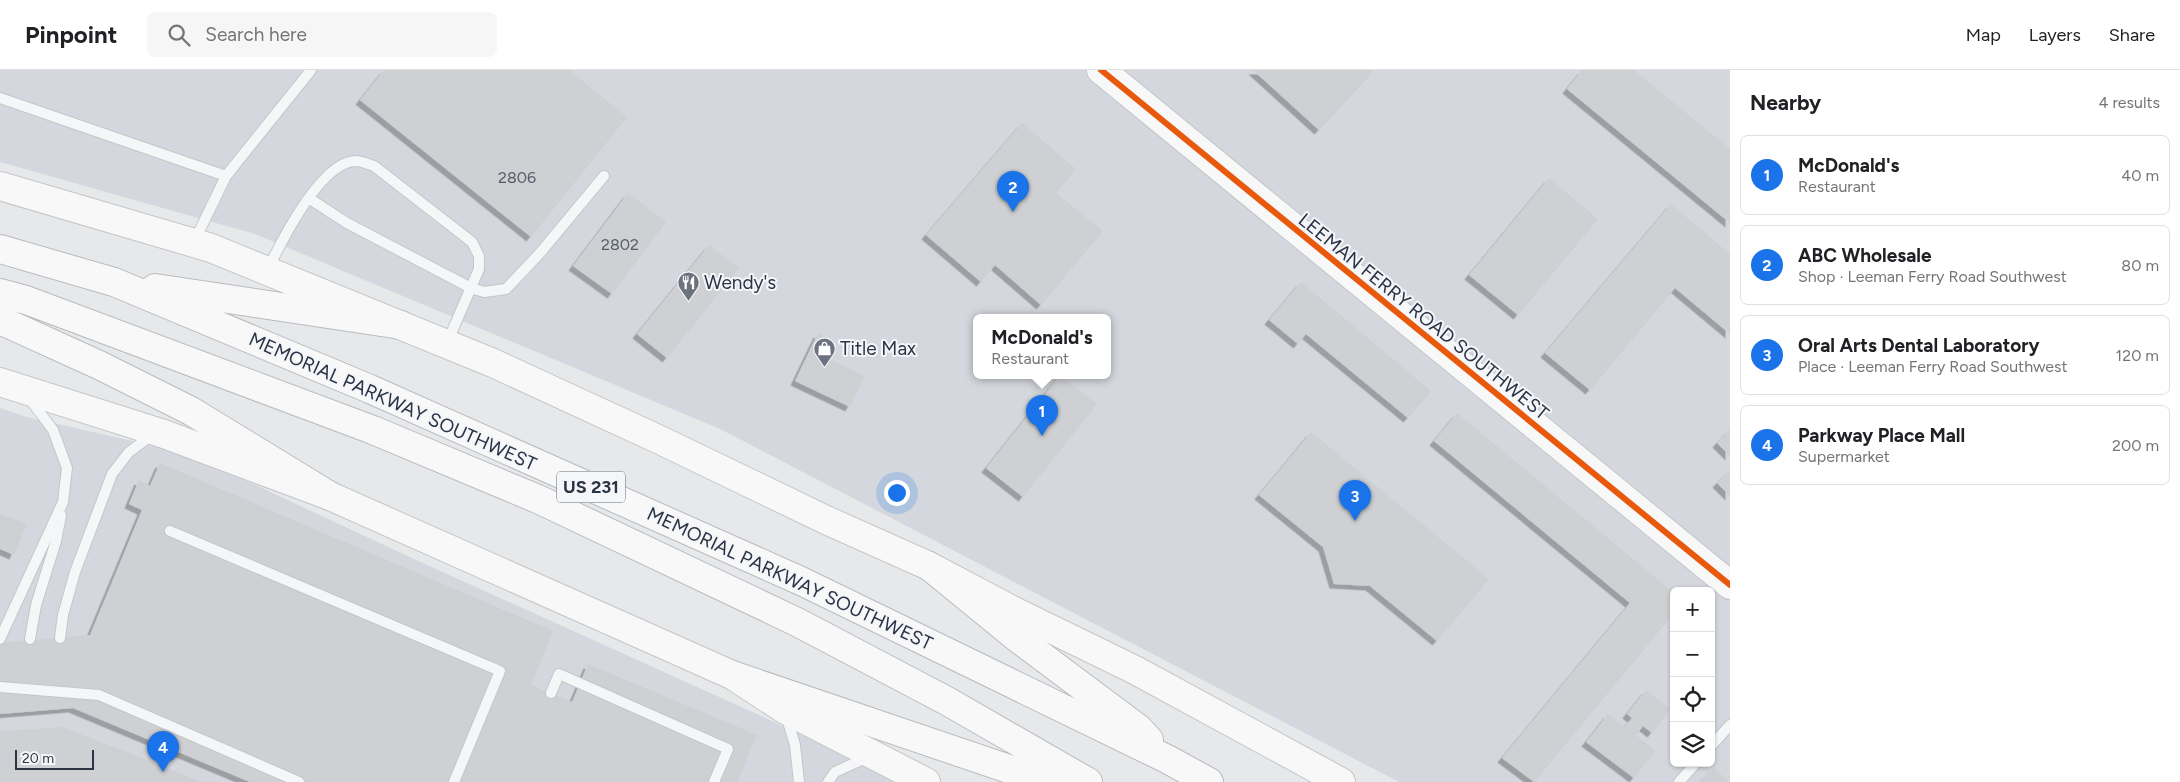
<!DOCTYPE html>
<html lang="en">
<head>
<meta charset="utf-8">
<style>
  body { margin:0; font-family:Figtree,sans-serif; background:#f6f6f6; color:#202124 }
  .controls { position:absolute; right:15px; bottom:15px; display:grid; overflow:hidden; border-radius:8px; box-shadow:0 1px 4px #0004 }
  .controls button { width:45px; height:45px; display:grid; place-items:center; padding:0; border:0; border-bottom:1px solid #e0e0e0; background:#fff; color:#202124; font:25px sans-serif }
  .scale { position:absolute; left:15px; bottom:12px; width:79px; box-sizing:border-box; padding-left:5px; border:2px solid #2b3445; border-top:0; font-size:14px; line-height:18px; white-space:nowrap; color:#2b3445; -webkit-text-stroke:4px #f4f6f9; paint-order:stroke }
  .you { position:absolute; left:896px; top:422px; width:18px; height:18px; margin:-12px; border:4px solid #fff; border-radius:50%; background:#1a73e8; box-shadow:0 0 0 8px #1a73e833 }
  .badge { display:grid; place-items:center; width:32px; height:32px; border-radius:50%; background:#1a73e8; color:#fff; font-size:16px; font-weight:700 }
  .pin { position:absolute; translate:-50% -41px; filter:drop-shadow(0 1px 2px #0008) }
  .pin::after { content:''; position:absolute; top:26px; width:18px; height:15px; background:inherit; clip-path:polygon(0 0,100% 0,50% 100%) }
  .popup { position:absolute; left:973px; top:244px; width:138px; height:65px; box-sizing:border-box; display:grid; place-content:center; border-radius:8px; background:#fff; filter:drop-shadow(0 1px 4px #0005); font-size:16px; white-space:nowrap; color:#757577 }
  .popup b { font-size:19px; color:#202124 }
  .popup::after { content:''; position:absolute; left:50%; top:100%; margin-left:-10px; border:10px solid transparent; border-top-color:#fff }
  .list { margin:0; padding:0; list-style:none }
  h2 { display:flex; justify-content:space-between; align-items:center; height:65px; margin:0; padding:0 20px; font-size:21px }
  h2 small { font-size:16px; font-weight:400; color:#757577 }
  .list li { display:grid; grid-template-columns:32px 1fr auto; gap:15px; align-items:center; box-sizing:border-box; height:80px; margin:0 10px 10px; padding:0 10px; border:1px solid #e0e0e0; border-radius:8px }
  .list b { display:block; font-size:19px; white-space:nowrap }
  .list p { margin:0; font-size:16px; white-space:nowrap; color:#757577 }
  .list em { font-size:16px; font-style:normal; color:#757577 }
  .icon { flex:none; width:28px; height:28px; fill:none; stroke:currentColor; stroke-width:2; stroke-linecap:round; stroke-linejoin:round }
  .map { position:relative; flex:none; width:1730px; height:712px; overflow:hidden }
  header { display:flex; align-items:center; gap:30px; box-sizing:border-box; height:70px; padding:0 25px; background:#fff; border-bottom:1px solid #e0e0e0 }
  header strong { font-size:24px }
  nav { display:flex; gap:28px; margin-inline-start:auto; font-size:18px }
  .search { width:350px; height:45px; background:#f6f6f6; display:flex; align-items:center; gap:12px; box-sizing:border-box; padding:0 18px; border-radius:8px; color:#757577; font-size:19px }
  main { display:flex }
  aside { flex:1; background:#fff }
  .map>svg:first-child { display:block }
  .built { fill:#d4d7dd; fill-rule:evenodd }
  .building { fill:#ced0d3; filter:url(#shadow) }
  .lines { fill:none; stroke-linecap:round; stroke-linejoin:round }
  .lane-casing { stroke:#c4c6c8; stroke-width:12 }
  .secondary-casing { stroke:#c4c6c8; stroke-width:30 }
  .highway-casing { stroke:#b8bbbf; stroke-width:30 }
  .lane { stroke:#f5f6f7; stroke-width:10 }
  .secondary { stroke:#f8f8f8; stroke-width:28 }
  .highway { stroke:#f8f8f8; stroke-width:28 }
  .cycleway-casing { stroke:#f4f6f9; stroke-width:9 }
  .cycleway { stroke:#e8590c; stroke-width:6 }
  .labels { text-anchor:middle; stroke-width:4; stroke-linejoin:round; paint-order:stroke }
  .number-label { font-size:16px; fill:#545c69 }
  .shield { fill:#f4f6f9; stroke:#676e7b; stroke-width:1 }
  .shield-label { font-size:18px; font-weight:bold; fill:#2b3445 }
  .poi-label { font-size:19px; fill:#2b3445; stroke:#f4f6f9; text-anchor:start }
  .street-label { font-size:19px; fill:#2b3445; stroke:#f4f6f9 }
</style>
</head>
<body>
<header>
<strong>Pinpoint</strong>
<div class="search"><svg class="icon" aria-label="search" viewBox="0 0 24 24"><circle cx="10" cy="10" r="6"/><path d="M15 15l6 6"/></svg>Search here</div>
<nav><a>Map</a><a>Layers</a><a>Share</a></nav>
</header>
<main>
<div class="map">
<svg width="1730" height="712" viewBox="0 0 1730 712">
  <defs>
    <filter id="shadow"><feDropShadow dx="-4.5" dy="4.5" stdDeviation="0" flood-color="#0004"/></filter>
  </defs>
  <rect width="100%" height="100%" fill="#e6e8ea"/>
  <path class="built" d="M0 0H1730V712H1399L720 359 255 164 0 92ZM977 247H1107V305H977ZM1674 521H1711V693H1674Z
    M0 338 27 347 189 384 414 489 876 698 902 712H0Z"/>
  <path class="building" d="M384 0H569L627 47 531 167 360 30Z
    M1253 0H1374L1319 60Z
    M1582 0H1634L1730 79V153L1567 19Z
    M1022 53 1076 99 1056 123 1103 161 1041 235 995 195 981 212 926 165Z
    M1549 108 1598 149 1518 245 1469 205Z
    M628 123 666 152 612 224 573 196Z
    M1671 134 1730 184V264L1675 218 1590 320 1545 283Z
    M709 175 739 198 667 288 637 264Z
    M1301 212 1431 321 1408 348 1306 264 1298 274 1269 250Z
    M818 263 834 271 826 288 865 306 850 337 795 311Z
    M1060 305 1097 334 1023 427 986 398Z
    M1457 343 1674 523V543L1534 712 1502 688 1630 533 1434 371Z
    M1730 359V386L1717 373Z
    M1311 362 1489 509 1437 571 1370 516 1334 514 1323 477 1259 425Z
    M160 393 553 561 531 615 572 632 588 594 757 665 737 712H250L73 638 0 644V573L90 565 142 440 129 434 139 410 150 416Z
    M1730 400V426L1717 413Z
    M0 444 27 454 14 485 0 479Z
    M1646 620 1670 639 1652 663 1643 656 1636 665 1655 681 1634 708 1586 672 1608 644 1624 657 1632 648 1627 644Z
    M62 657 153 692 201 712H0V661Z
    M1714 698 1729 712H1700Z"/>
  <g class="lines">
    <defs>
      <path id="lane" d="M0 28 226 106
        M310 129 347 153 471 218 484 222 506 219 540 183 604 106
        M194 172 226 106 311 0
        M267 201C281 172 320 93 355 91 361 91 368 94 374 96L472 172 479 186V199L447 273
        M170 461 500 601 454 712
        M60 568 63 545 75 502 112 404 129 382 152 365
        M0 569 63 432 67 398 53 360 29 328
        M30 569 36 535 56 471 61 445
        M0 617 99 625 299 712
        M551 623 559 604 728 679 714 712
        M786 645 795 675 799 712
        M1711 676 1730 655
        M828 712 835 702 868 687
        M1679 712 1696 693"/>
      <path id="secondary" d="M1101 0 1730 515
        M0 116 211 178 493 293 660 370 826 450 929 496 1012 540 1135 600 1341 712
        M0 312 164 364 330 426 732 605 784 639 926 712"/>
      <path id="highway" d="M0 179 114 212 370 319 801 511 1167 689 1209 712
        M155 218 401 255
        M0 223 26 230 373 360 540 430 797 552 947 631 1088 712
        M0 250 99 295 191 341 330 426
        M929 496 1016 567 1139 659 1149 670
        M732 605 1047 712"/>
    </defs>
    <use href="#lane" class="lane-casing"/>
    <use href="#secondary" class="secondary-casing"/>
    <use href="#highway" class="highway-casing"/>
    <use href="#lane" class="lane"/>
    <use href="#secondary" class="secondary"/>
    <use href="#highway" class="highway"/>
    <defs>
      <path id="cycleway" d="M1101 0 1730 515"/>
    </defs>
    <use href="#cycleway" class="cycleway-casing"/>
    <use href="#cycleway" class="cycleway"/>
  </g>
  <defs>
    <symbol id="restaurant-pin" viewBox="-11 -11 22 30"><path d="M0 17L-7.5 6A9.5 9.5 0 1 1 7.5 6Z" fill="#6c737f" stroke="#f4f6f9"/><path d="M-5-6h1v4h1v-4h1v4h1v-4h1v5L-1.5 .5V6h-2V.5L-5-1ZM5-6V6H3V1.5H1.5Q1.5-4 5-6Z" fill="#fff"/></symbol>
    <symbol id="shop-pin" viewBox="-11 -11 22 30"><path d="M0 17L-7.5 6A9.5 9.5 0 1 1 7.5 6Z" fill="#6c737f" stroke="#f4f6f9"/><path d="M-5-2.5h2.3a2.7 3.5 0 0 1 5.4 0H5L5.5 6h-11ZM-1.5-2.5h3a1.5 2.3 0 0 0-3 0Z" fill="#fff"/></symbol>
  </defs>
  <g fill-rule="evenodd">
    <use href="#restaurant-pin" x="676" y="200" width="25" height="34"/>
    <use href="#shop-pin" x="812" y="266" width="25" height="34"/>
  </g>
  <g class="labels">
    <g class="number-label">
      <text x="517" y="113">2806</text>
      <text x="620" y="180">2802</text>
    </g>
    <rect class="shield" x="557" y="401.5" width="68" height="31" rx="4"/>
    <g class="shield-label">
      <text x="591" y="423">US 231</text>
    </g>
    <g class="poi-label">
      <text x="704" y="219">Wendy's</text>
      <text x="840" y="285">Title Max</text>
    </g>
    <g class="street-label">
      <text transform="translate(1424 246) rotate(39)" y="7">LEEMAN FERRY ROAD SOUTHWEST</text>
      <text transform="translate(393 331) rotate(24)" y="7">MEMORIAL PARKWAY SOUTHWEST</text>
      <text transform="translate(790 508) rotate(25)" y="7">MEMORIAL PARKWAY SOUTHWEST</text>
    </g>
  </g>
</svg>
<div class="controls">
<button>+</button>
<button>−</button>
<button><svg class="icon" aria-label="locate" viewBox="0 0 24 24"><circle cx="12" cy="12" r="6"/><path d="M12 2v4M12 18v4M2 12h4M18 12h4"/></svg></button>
<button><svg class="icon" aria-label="layers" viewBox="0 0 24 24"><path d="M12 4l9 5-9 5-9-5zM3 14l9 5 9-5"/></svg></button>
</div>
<div class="scale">20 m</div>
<div class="you"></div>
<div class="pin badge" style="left:1042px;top:366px">1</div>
<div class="popup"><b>McDonald's</b>Restaurant</div>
<div class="pin badge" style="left:1013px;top:142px">2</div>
<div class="pin badge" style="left:1355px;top:451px">3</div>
<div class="pin badge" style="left:163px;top:702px">4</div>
</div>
<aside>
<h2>Nearby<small>4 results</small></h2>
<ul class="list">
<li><span class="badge">1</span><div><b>McDonald's</b><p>Restaurant</p></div><em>40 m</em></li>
<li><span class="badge">2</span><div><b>ABC Wholesale</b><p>Shop · Leeman Ferry Road Southwest</p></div><em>80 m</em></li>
<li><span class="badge">3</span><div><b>Oral Arts Dental Laboratory</b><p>Place · Leeman Ferry Road Southwest</p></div><em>120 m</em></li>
<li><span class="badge">4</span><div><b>Parkway Place Mall</b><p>Supermarket</p></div><em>200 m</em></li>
</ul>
</aside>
</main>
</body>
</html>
